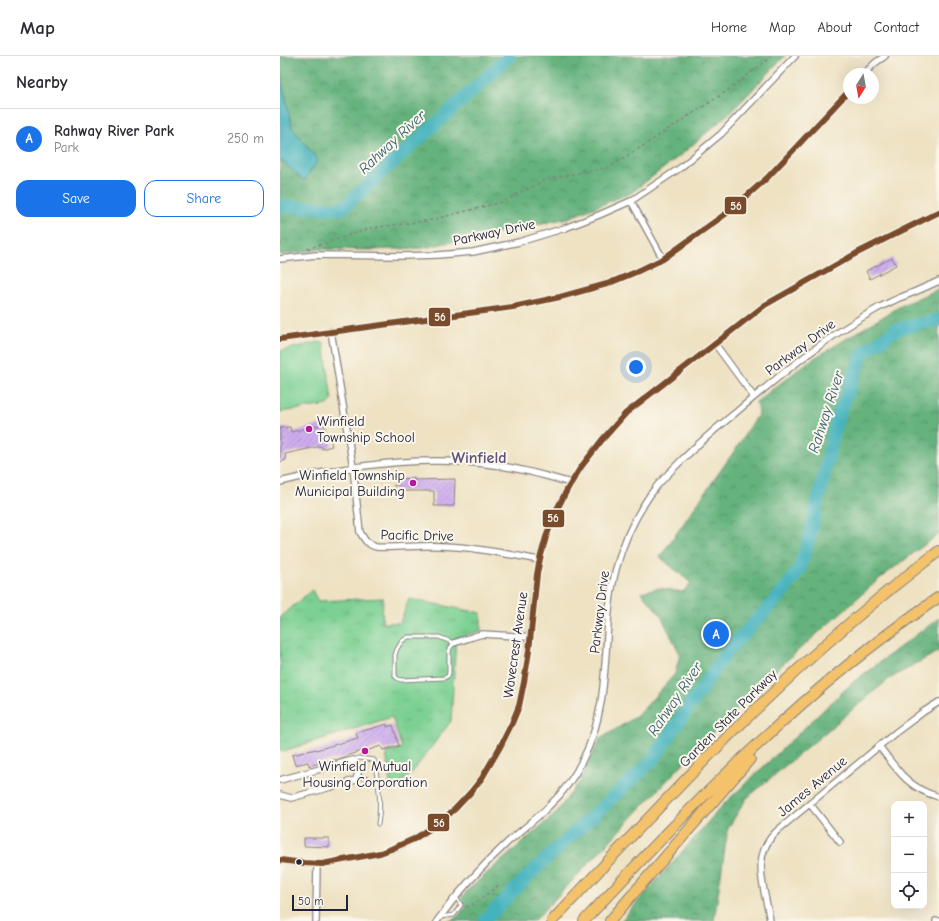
<!DOCTYPE html>
<html lang="en">
<head>
<meta charset="utf-8">
<style>
  body { margin:0; font-family:"Comic Neue",sans-serif; background:#f2f2f3; color:#2b2b33 }
  .controls { position:absolute; right:12px; bottom:12px; display:grid; overflow:hidden; border-radius:8px; box-shadow:0 4px 16px #0002 }
  .controls button { width:36px; height:36px; display:grid; place-items:center; padding:0; border:0; border-bottom:1px solid #e1e1e2; background:#fff; color:#2b2b33; font:20px sans-serif }
  .compass { position:absolute; left:563px; top:12px; width:36px; height:36px; border-radius:50%; background:#fff; box-shadow:0 4px 16px #0002; rotate:191deg }
  .scale { position:absolute; left:12px; bottom:10px; width:56px; box-sizing:border-box; padding-left:4px; border:2px solid #22223b; border-top:0; font-size:11px; line-height:14px; white-space:nowrap; color:#22223b; -webkit-text-stroke:3px #fbf7ec; paint-order:stroke }
  .you { position:absolute; left:356px; top:311px; width:14px; height:14px; margin:-10px; border:3px solid #fff; border-radius:50%; background:#1a73e8; box-shadow:0 0 0 6px #1a73e833 }
  .badge { display:grid; place-items:center; width:26px; height:26px; border-radius:50%; background:#1a73e8; color:#fff; font-size:13px; font-weight:700 }
  .pin { position:absolute; translate:-50% -50%; border:2px solid #fff; box-shadow:0 1px 4px #0006 }
  .list { margin:0; padding:0; list-style:none }
  h2 { display:flex; justify-content:space-between; align-items:center; height:52px; margin:0; padding:0 16px; font-size:17px }
  h2 small { font-size:13px; font-weight:400; color:#7c7c81 }
  .list li { display:grid; grid-template-columns:26px 1fr auto; gap:12px; align-items:center; box-sizing:border-box; height:60px; padding:0 16px; border-top:1px solid #e1e1e2 }
  .list b { display:block; font-size:15px; white-space:nowrap }
  .list p { margin:0; font-size:13px; white-space:nowrap; color:#7c7c81 }
  .list em { font-size:13px; font-style:normal; color:#7c7c81 }
  .actions { display:flex; gap:8px; padding:12px 16px }
  .actions a { flex:1; padding:9px 0; border:1px solid #1a73e8; border-radius:12px; text-align:center; font-size:14px; color:#1a73e8 }
  .actions .main { background:#1a73e8; color:#fff }
  .icon { flex:none; width:22px; height:22px; fill:none; stroke:currentColor; stroke-width:2; stroke-linecap:round; stroke-linejoin:round }
  .map { position:relative; flex:none; width:659px; height:865px; overflow:hidden }
  header { display:flex; align-items:center; gap:24px; box-sizing:border-box; height:56px; padding:0 20px; background:#fff; border-bottom:1px solid #e1e1e2 }
  header strong { font-size:19px }
  nav { display:flex; gap:22px; margin-inline-start:auto; font-size:14px }
  main { display:flex }
  aside { flex:1; background:#fff }
  .map>svg:first-child { display:block }
  .grass { fill:url(#grass-tufts); stroke:#4f7967 }
  .forest { fill:url(#forest-crowns); stroke:#446a5c }
  .pitch { fill:#7cd093; stroke:#4f7967 }
  .water { fill:#44b3bd; stroke:#336a7c }
  .lines { fill:none; stroke-linecap:round; stroke-linejoin:round }
  .river { stroke:#44b3bd; stroke-width:13 }
  .building { fill:url(#building-hatch) }
  .service-casing { stroke:#88827f; stroke-width:5 }
  .minor-casing { stroke:#88827f; stroke-width:8 }
  .motorway-casing { stroke:#88827f; stroke-width:12 }
  .path { stroke:#88827f; stroke-width:1.5; stroke-dasharray:3 3; stroke-linecap:butt }
  .service { stroke:#fff; stroke-width:3 }
  .minor { stroke:#fff; stroke-width:5.5 }
  .motorway { stroke:#f3c26a; stroke-width:10 }
  .bus-1-casing { stroke:#fbf7ec; stroke-width:9 }
  .bus-1 { stroke:#7a4b2a; stroke-width:6 }
  .poi-dot { fill:#b5179e; stroke:#fbf7ec; stroke-width:1.5 }
  .bus-dot { fill:#22223b; stroke:#fbf7ec; stroke-width:1.5 }
  .labels { text-anchor:middle; stroke-width:4; stroke-linejoin:round; paint-order:stroke }
  .street-label { font-size:14px; fill:#22223b; stroke:#fbf7ec }
  .poi-label { font-size:14px; fill:#22223b; stroke:#fbf7ec; text-anchor:start }
  .water-label { font-size:15px; font-style:italic; fill:#305c6f; stroke:#fbf7ec }
  .quarter-label { font-size:16px; font-weight:bold; fill:#5f537a; stroke:#fbf7ec }
  .line-badge { stroke:#fbf7ec; stroke-width:1.5 }
  .badge-label { font-size:11px; text-anchor:middle; font-weight:bold; fill:#fff }
</style>
</head>
<body>
<header>
<strong>Map</strong>
<nav><a>Home</a><a>Map</a><a>About</a><a>Contact</a></nav>
</header>
<main>
<aside>
<h2>Nearby<small></small></h2>
<ul class="list">
<li><span class="badge">A</span><div><b>Rahway River Park</b><p>Park</p></div><em>250 m</em></li>
</ul>
<div class="actions"><a class="main">Save</a><a>Share</a></div>
</aside>
<div class="map">
<svg width="659" height="865" viewBox="0 0 659 865">
  <defs>
    <pattern id="grass-tufts" width="24" height="20" patternUnits="userSpaceOnUse"><rect width="24" height="20" fill="#7cd093"/><path d="M3 7l-1-3M5 7V3M7 7l1-3M15 17l-1-3M17 17v-4M19 17l1-3" fill="none" stroke="#6bb280"/></pattern>
    <pattern id="forest-crowns" width="20" height="18" patternUnits="userSpaceOnUse"><rect width="20" height="18" fill="#65b27d"/><path d="M2 6a3 3 0 1 1 6 0M12 15a3 3 0 1 1 6 0" fill="none" stroke="#539068"/></pattern>
    <pattern id="building-hatch" width="6" height="6" patternUnits="userSpaceOnUse"><rect width="6" height="6" fill="#cfadef"/><path d="M-1 1l2-2M0 6l6-6M5 7l2-2" fill="none" stroke="#a88cc3"/></pattern>
  </defs>
  <rect width="100%" height="100%" fill="#fbf7ec"/>
  <filter id="ink" filterUnits="userSpaceOnUse"><feTurbulence type="fractalNoise" baseFrequency=".025" numOctaves="2"/><feDisplacementMap in="SourceGraphic" scale="8" xChannelSelector="R" yChannelSelector="G"/><feConvolveMatrix kernelMatrix="1 2 1 2 8 2 1 2 1" color-interpolation-filters="sRGB"/></filter>
  <filter id="wash" filterUnits="userSpaceOnUse"><feTurbulence type="fractalNoise" baseFrequency=".012" numOctaves="4" result="noise"/><feDisplacementMap in="SourceGraphic" scale="16" xChannelSelector="R" yChannelSelector="G"/><feGaussianBlur stdDeviation="0.9" result="paint"/><feColorMatrix in="noise" values="0 0 0 0 0 0 0 0 0 0 0 0 0 0 0 0 0 1.4 0 .05"/><feComposite in="paint" operator="in"/></filter>
  <g filter="url(#wash)">
    <rect width="100%" height="100%" fill="#eee2c3"/>
    <path class="grass" d="M32 534 38 545 103 542 102 567H120L129 543 201 557V575L176 582 171 665 131 718 111 735 106 696 122 692 112 661 0 696V561Z"/>
    <path class="forest" d="M0 0H505L452 55 402 98 351 137 288 162 143 192 89 194 43 193 0 199V103L24 125 38 104 12 72 0 17Z
      M659 233V478L599 523 486 623 415 695 254 865H167C176 864 180 858 185 851L181 843 188 834 276 757 300 725 320 683 357 660 395 618 400 598 380 558 361 536 378 532 403 536 411 527 380 501 457 391 479 357 476 346 528 306 624 248Z
      M659 562V595L609 623 467 742 448 772 434 865H341L443 749 573 626Z"/>
    <path class="pitch" d="M39 286 44 287 52 344 48 349 0 356V295Z"/>
    <path class="water" d="M0 17 12 72 38 104 24 125 0 103Z"/>
    <g class="lines">
      <path class="river" d="M0 150 62 153C117 101 175 53 229 0
        M205 865 209 860 252 816 372 705 446 597 501 538 519 514 529 483 557 363 583 297 617 273 659 264"/>
    </g>
    <g id="blocks">
      <path class="building" d="M612 202 616 209 590 223 586 215Z
        M44 368 47 380 49 379 52 390 42 393 41 390 5 398 6 404 0 406V372L10 371 11 376Z
        M134 422V424L175 423 174 450H154V435H114V429H119V423Z
        M107 668V671L113 669 119 690 103 694 101 690 89 694V697L82 698V695L65 700V701L55 704 54 703 29 710 28 706 15 709 12 699 36 693V694L78 682 76 677Z
        M24 782H49V791L24 790Z"/>
    </g>
  </g>
  <g filter="url(#ink)">
    <use href="#blocks" fill-opacity="0" stroke="#88827f" stroke-width="1"/>
    <g class="lines">
      <defs>
        <path id="service" d="M128 581H159L174 587 170 592 169 597V617L168 620 164 622 121 624 118 623 115 620V599L117 593 122 585Z
          M73 704 79 702 94 704C98 725 102 746 98 768
          M77 720 98 726
          M160 861 174 859 181 849 175 840"/>
        <path id="minor" d="M584 18 595 7 605 0
          M351 145 383 203
          M0 203 36 199 123 200 158 199 193 196 239 186 285 172 319 159 351 145 400 112 441 78 515 0
          M51 275 73 411 80 476C85 485 87 488 96 491 118 492 139 489 161 490 194 491 227 498 259 504
          M0 283 233 251 280 241 327 228 356 216 383 203 451 154 487 122 569 35
          M435 288 474 341
          M0 426C69 409 143 399 214 409 240 412 266 420 291 427
          M174 587 192 581 202 578 250 581
          M599 690C617 714 629 733 659 741
          M0 724 73 704 79 713 76 724 11 742 0 739
          M530 748 560 786
          M0 804C12 806 26 808 38 808 48 808 59 805 69 803 80 801 90 800 100 797 129 789 163 767 183 745 194 734 203 721 211 707 224 686 235 665 241 641 251 601 250 559 257 518 260 498 266 479 274 460 277 451 283 441 288 432 305 403 323 381 346 357L485 249 577 197 659 156
          M36 865 37 808
          M157 865C178 836 202 810 229 785 242 774 256 763 268 751 282 738 295 720 303 703 334 643 320 576 336 513 343 486 355 461 370 439 375 432 381 425 387 419 408 397 430 377 454 358 500 319 547 280 600 251 606 248 613 245 619 242 633 237 646 231 659 225
          M490 865C485 832 469 800 498 774L615 677 643 656 659 646
          M656 865H659"/>
        <path id="motorway" d="M272 865C393 735 516 602 659 495
          M304 865C360 805 417 744 478 688 534 635 595 585 659 541
          M330 865 347 845 470 703"/>
      </defs>
      <use href="#service" class="service-casing"/>
      <use href="#minor" class="minor-casing"/>
      <use href="#motorway" class="motorway-casing"/>
      <path class="path" d="M27 193 91 172 151 164 222 146 267 123 330 111 378 80 447 35 486 5 490 0
        M186 851 194 848 220 828"/>
      <use href="#service" class="service"/>
      <use href="#minor" class="minor"/>
      <use href="#motorway" class="motorway"/>
      <defs>
        <path id="bus-1" d="M0 283 233 251 280 241 327 228 356 216 383 203 451 154 487 122 569 35
          M0 804 24 807 42 808 100 797 111 793 134 783 156 769 175 753 191 736 202 722 220 691 232 667 239 650 244 626 249 595 257 518 260 503 266 481 277 453 288 432 301 411 322 384 346 357 485 249 577 197 659 156"/>
      </defs>
      <use href="#bus-1" class="bus-1-casing"/>
      <use href="#bus-1" class="bus-1"/>
    </g>
  </g>
  <g class="poi-dot">
    <circle cx="29" cy="373" r="4"/>
    <circle cx="133" cy="427" r="4"/>
    <circle cx="85" cy="695" r="4"/>
  </g>
  <circle class="bus-dot" cx="19" cy="806" r="3.5"/>
  <g class="labels">
    <g class="street-label">
      <text transform="translate(214 176) rotate(-12)" y="5">Parkway Drive</text>
      <text transform="translate(520 291) rotate(-37)" y="5">Parkway Drive</text>
      <text transform="translate(137 479) rotate(1)" y="5">Pacific Drive</text>
      <text transform="translate(319 556) rotate(-83)" y="5">Parkway Drive</text>
      <text transform="translate(235 589) rotate(-82)" y="5">Wavecrest Avenue</text>
      <text transform="translate(448 662) rotate(-45)" y="5">Garden State Parkway</text>
      <text transform="translate(532 730) rotate(-40)" y="5">James Avenue</text>
    </g>
    <g class="poi-label">
      <text x="37" y="370">Winfield<tspan x="37" dy="16">Township School</tspan></text>
      <text x="125" y="424" text-anchor="end">Winfield Township<tspan x="125" dy="16">Municipal Building</tspan></text>
      <text x="85" y="715" text-anchor="middle">Winfield Mutual<tspan x="85" dy="16">Housing Corporation</tspan></text>
    </g>
    <g class="water-label">
      <text transform="translate(112 86) rotate(-43)" y="5">Rahway River</text>
      <text transform="translate(546 356) rotate(-72)" y="5">Rahway River</text>
      <text transform="translate(395 643) rotate(-56)" y="5">Rahway River</text>
    </g>
    <g class="quarter-label">
      <text x="199" y="407">Winfield</text>
    </g>
  </g>
  <g class="line-badge">
    <rect x="444" y="140" width="23" height="19" rx="4" fill="#7a4b2a"/>
    <rect x="148" y="251" width="23" height="20" rx="4" fill="#7a4b2a"/>
    <rect x="262" y="453" width="23" height="19" rx="4" fill="#7a4b2a"/>
    <rect x="147" y="757" width="23" height="19" rx="4" fill="#7a4b2a"/>
  </g>
  <g class="badge-label">
    <text x="456" y="154">56</text>
    <text x="160" y="265">56</text>
    <text x="273" y="466">56</text>
    <text x="159" y="771">56</text>
  </g>
</svg>
<div class="controls">
<button>+</button>
<button>−</button>
<button><svg class="icon" aria-label="locate" viewBox="0 0 24 24"><circle cx="12" cy="12" r="6"/><path d="M12 2v4M12 18v4M2 12h4M18 12h4"/></svg></button>
</div>
<svg class="compass" viewBox="-18 -18 36 36"><path d="M0-13l5 13h-10z" fill="#e53935"/><path d="M0 13l5-13h-10z" fill="#7c7c81"/></svg>
<div class="scale">50 m</div>
<div class="you"></div>
<div class="pin badge" style="left:436px;top:578px">A</div>
</div>
</main>
</body>
</html>
